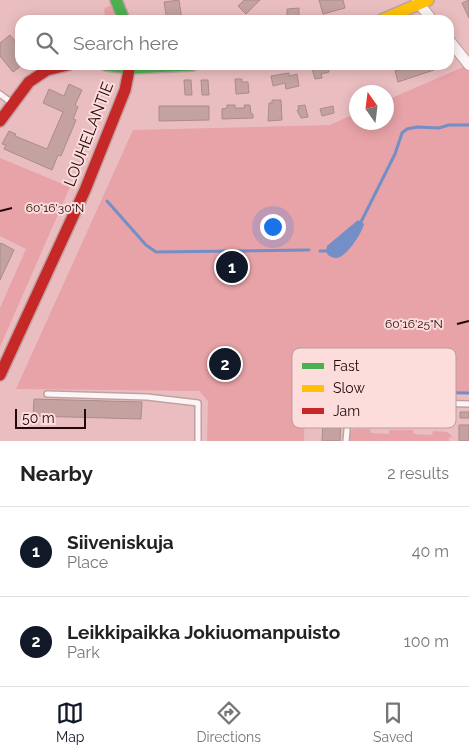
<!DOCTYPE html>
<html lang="en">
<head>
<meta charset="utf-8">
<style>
  body { margin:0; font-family:Raleway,sans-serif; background:#f6f6f6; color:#222 }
  .compass { position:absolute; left:349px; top:85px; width:45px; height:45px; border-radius:50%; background:#fff; box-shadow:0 2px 12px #0003; rotate:346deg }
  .scale { position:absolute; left:15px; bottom:12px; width:71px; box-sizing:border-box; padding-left:5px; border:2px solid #22080a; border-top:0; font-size:14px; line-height:18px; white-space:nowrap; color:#22080a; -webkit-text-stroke:4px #fddcdc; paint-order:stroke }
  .you { position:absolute; left:272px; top:226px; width:18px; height:18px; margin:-12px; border:4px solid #fff; border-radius:50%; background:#1a73e8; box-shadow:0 0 0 8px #1a73e833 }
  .badge { display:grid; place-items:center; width:32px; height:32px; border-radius:50%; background:#111827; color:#fff; font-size:16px; font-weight:700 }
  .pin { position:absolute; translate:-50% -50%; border:2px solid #fff; box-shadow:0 1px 5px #0006 }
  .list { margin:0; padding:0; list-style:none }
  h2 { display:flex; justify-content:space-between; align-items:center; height:65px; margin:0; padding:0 20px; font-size:21px }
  h2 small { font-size:16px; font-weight:400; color:#767676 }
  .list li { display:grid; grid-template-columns:32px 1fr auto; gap:15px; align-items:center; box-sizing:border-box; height:90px; padding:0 20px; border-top:1px solid #e0e0e0 }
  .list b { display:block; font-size:19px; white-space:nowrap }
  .list p { margin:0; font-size:16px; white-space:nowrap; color:#767676 }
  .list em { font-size:16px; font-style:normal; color:#767676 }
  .icon { flex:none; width:28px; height:28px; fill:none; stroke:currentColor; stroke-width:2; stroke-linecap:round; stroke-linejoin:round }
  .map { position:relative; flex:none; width:469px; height:441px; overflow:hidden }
  .search { position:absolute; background:#fff; box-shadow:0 2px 12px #0003; left:15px; right:15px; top:15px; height:55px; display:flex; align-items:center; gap:12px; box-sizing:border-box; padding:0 18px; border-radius:15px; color:#767676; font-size:19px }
  .sheet { height:245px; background:#fff }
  nav { display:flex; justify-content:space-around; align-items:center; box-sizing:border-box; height:70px; border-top:1px solid #e0e0e0; background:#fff; font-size:14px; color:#767676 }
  nav a { display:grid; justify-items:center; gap:2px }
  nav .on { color:#111827 }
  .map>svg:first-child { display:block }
  .green { fill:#e7a3a7 }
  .water { fill:#748fc6 }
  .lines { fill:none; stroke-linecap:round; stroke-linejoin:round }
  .stream { stroke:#748fc6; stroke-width:3 }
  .building { fill:#c3a29f; stroke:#ac8b88 }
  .lane-casing { stroke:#c2a0a1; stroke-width:8 }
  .street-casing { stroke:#c2a0a1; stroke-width:12 }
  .fast-casing { stroke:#c2a0a1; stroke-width:14 }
  .slow-casing { stroke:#c2a0a1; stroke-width:14 }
  .jam-casing { stroke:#c2a0a1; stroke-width:14 }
  .lane { stroke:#fcf5f6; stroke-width:5 }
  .street { stroke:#fcf5f6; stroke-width:10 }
  .fast { stroke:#4caf50; stroke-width:11 }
  .slow { stroke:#ffc107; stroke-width:11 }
  .jam { stroke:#c62828; stroke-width:11 }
  .ticks { fill:none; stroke:#22080a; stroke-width:2 }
  .labels { text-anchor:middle; stroke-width:4; stroke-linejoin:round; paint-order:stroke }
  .street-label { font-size:16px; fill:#22080a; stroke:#fddcdc }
  .key { fill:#fddcdc; stroke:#bb9c9d; stroke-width:1 }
  .key-label { font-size:14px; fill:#22080a }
  .ticks-label { font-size:12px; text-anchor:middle; fill:#22080a; stroke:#fddcdc; stroke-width:4; stroke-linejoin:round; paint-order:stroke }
</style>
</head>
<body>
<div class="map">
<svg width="469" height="441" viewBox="0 0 469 441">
  <rect width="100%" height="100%" fill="#eabec0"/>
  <path class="green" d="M114 4 119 20H106L104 11 105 8Z
    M469 62V394L314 390 305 400 304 441H207L208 401 199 391 16 389 133 130 330 125 356 113V122H386L387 100 461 68Z
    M0 158 70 187 0 347V308L26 249 0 236Z
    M354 429H370L371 433 389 434V430H413L414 434 432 435 433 431 447 432 451 435 452 438 449 437V441H350V431Z"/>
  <path class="water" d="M358 220 364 224C362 233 346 258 336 258 333 258 330 256 328 255L326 251 327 246Z"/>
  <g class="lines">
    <path class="stream" d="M107 201 146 245 156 252 309 250
      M361 222 395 154 402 133 407 129 417 127 439 128 449 125H469
      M320 251H326
      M319 391 469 393"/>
  </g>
  <path class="building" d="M179 0 182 20H167L164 2Z
    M244 0H260L246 14 238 6Z
    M319 0H343L345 8 323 14Z
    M469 0V18L462 3Z
    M299 8V20H277V17H287V9Z
    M10 35 20 47V65H22L13 72 0 56V43Z
    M311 65H327L329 72 321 74 322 78 315 79Z
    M417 65H432L434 70 398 82 395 71Z
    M289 73V76L297 74 299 86 286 89 285 83 273 86 271 76Z
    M235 79H242V82H248L249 93 236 94Z
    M184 80H191L192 95H185Z
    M201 80H208L209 95H202Z
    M69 84 82 90 75 105 78 107 73 119 76 120 61 156 58 155 52 170 4 149 6 145 2 144 9 131 16 134 15 136 47 149 63 112 43 103 49 89 64 96Z
    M272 100H281L282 120 268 121 269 103H272Z
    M227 105H235V108H245L244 105H250L251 114H253V118L222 119V109L227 108Z
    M305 105 308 117 301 118 297 110H299L298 106Z
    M159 106H209V120L159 121Z
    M333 106 334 113 322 116 320 109Z
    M1 243 14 250 0 280V245Z
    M34 399 142 402 141 419 33 416Z
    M460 412H469V418H460Z
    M323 421H341L340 441H322Z
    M459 425H469V441H459Z"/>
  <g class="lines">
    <defs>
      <path id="lane" d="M0 94 12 103
        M47 394 147 397 198 403V441
        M358 401 469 404
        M346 441 348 419"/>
      <path id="street" d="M417 1 432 20
        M449 40 469 65"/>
      <path id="fast" d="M116 0 124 20
        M106 65 129 68 192 65"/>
      <path id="slow" d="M382 20 428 0"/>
      <path id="jam" d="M0 121 29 82 47 70 68 65
        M0 375 85 190 125 90 130 65"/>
    </defs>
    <use href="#lane" class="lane-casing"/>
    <use href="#street" class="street-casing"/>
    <use href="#fast" class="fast-casing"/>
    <use href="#slow" class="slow-casing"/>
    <use href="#jam" class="jam-casing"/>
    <use href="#lane" class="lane"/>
    <use href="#street" class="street"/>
    <use href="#fast" class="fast"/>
    <use href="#slow" class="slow"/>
    <use href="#jam" class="jam"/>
  </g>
  <path class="ticks" d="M0 211 12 208M457 324 469 321"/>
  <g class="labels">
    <g class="street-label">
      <text transform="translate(88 134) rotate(-69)" y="6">LOUHELANTIE</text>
    </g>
  </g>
  <rect x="292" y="348" width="164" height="80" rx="8" class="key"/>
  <rect x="302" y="363" width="22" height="6" fill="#4caf50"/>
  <rect x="302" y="385" width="22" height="7" fill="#ffc107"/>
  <rect x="302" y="408" width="22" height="6" fill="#c62828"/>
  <g class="key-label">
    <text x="333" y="371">Fast</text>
    <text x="333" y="393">Slow</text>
    <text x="333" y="416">Jam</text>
  </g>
  <g class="ticks-label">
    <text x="55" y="212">60°16'30"N</text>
    <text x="414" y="328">60°16'25"N</text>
  </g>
</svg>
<svg class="compass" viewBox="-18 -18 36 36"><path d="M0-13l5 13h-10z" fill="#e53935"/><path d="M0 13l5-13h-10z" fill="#767676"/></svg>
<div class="scale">50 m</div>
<div class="you"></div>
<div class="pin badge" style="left:232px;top:267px">1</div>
<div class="pin badge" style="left:225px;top:364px">2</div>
<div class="search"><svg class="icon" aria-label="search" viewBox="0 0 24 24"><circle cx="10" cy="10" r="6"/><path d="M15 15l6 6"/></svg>Search here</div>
</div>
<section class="sheet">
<h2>Nearby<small>2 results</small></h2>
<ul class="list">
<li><span class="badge">1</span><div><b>Siiveniskuja</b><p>Place</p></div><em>40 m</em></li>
<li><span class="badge">2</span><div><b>Leikkipaikka Jokiuomanpuisto</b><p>Park</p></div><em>100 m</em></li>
</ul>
</section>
<nav>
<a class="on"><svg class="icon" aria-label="map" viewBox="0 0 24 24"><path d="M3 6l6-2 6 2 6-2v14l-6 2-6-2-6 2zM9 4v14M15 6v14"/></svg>Map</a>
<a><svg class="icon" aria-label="directions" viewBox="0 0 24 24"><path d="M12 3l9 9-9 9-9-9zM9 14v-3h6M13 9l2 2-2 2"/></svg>Directions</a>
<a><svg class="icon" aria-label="saved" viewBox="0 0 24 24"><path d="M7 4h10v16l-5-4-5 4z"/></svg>Saved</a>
</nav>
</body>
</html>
